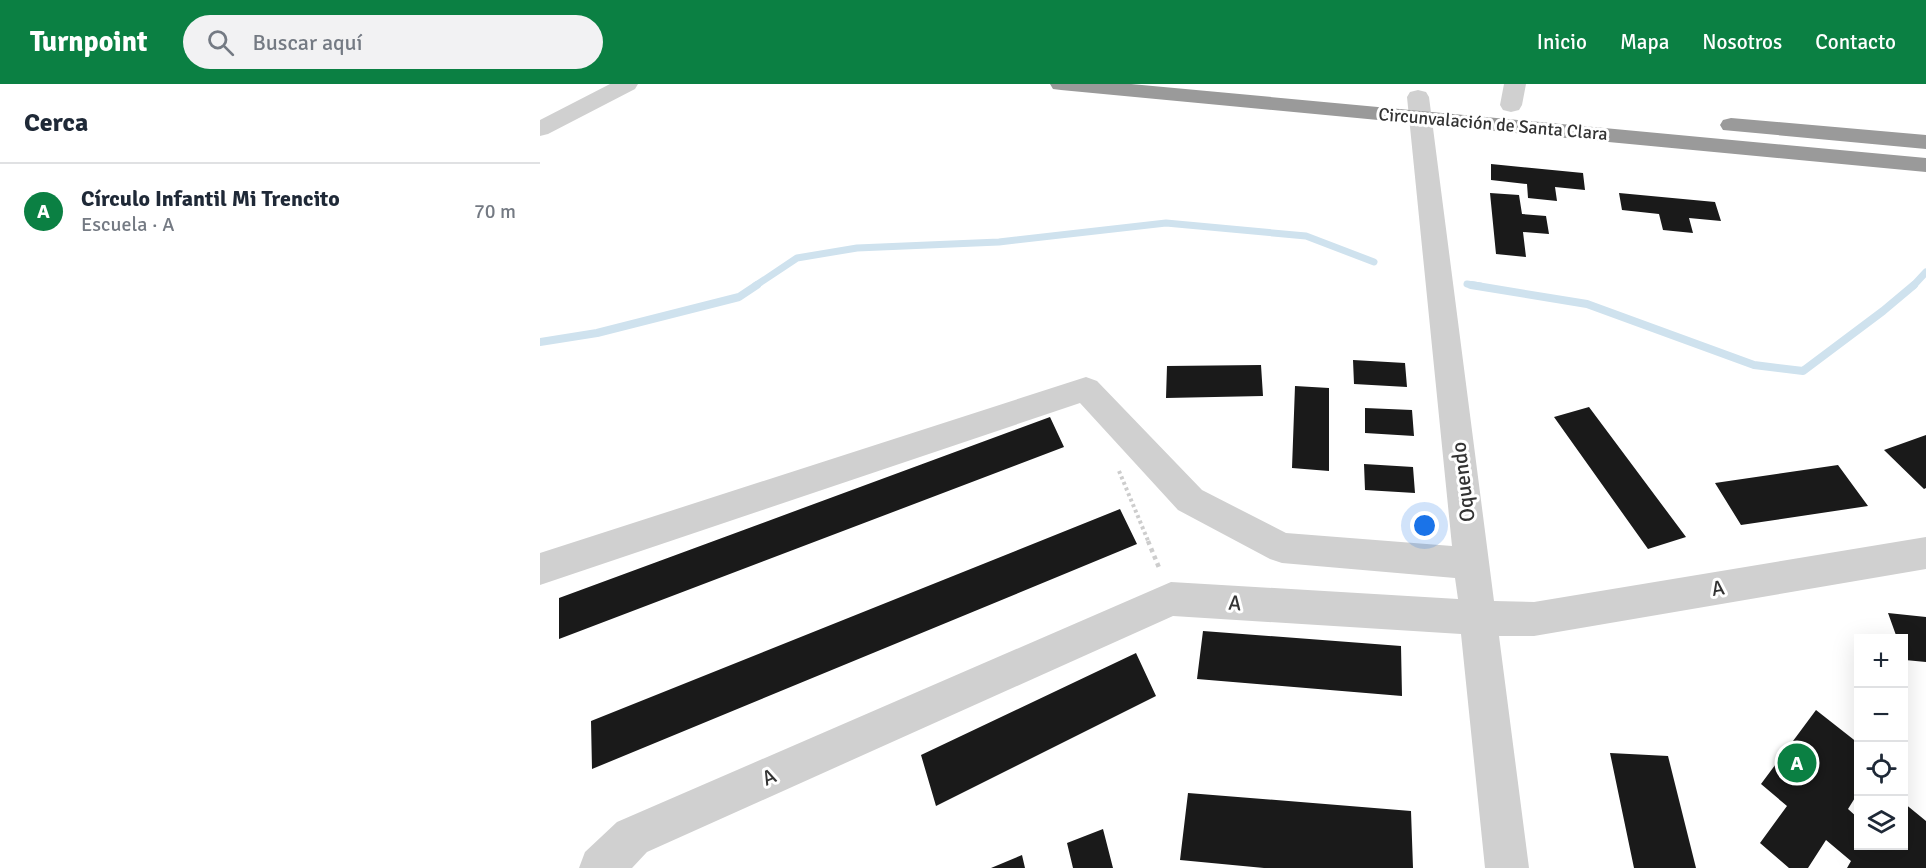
<!DOCTYPE html>
<html lang="es">
<head>
<meta charset="utf-8">
<style>
  body { margin:0; font-family:Signika,sans-serif; background:#f2f2f3; color:#1f2937 }
  .controls { position:absolute; right:18px; bottom:18px; display:grid; overflow:hidden; border-radius:0px; box-shadow:0 6px 24px #0002 }
  .controls button { width:54px; height:54px; display:grid; place-items:center; padding:0; border:0; border-bottom:2px solid #e0e1e3; background:#fff; color:#1f2937; font:30px sans-serif }
  .you { position:absolute; left:885px; top:442px; width:21px; height:21px; margin:-15px; border:4px solid #fff; border-radius:50%; background:#1a73e8; box-shadow:0 0 0 9px #1a73e833 }
  .badge { display:grid; place-items:center; width:39px; height:39px; border-radius:50%; background:#0b8043; color:#fff; font-size:20px; font-weight:700 }
  .pin { position:absolute; translate:-50% -50%; border:3px solid #fff; box-shadow:0 2px 6px #0006 }
  .list { margin:0; padding:0; list-style:none }
  h2 { display:flex; justify-content:space-between; align-items:center; height:78px; margin:0; padding:0 24px; font-size:26px }
  h2 small { font-size:20px; font-weight:400; color:#747a83 }
  .list li { display:grid; grid-template-columns:39px 1fr auto; gap:18px; align-items:center; box-sizing:border-box; height:96px; padding:0 24px; border-top:2px solid #e0e1e3 }
  .list b { display:block; font-size:22px; white-space:nowrap }
  .list p { margin:0; font-size:20px; white-space:nowrap; color:#747a83 }
  .list em { font-size:20px; font-style:normal; color:#747a83 }
  .icon { flex:none; width:33px; height:33px; fill:none; stroke:currentColor; stroke-width:2; stroke-linecap:round; stroke-linejoin:round }
  .map { position:relative; flex:none; width:1386px; height:784px; overflow:hidden }
  header { display:flex; align-items:center; gap:36px; box-sizing:border-box; height:84px; padding:0 30px; background:#0b8043; color:#fff }
  header strong { font-size:28px }
  nav { display:flex; gap:33px; margin-inline-start:auto; font-size:21px }
  .search { width:420px; height:54px; background:#f2f2f3; display:flex; align-items:center; gap:15px; box-sizing:border-box; padding:0 21px; border-radius:33px; color:#747a83; font-size:22px }
  main { display:flex }
  aside { flex:1; background:#fff }
  .map>svg:first-child { display:block }
  .lines { fill:none; stroke-linecap:round; stroke-linejoin:round }
  .stream-far1 { stroke:#cfe2ee; stroke-width:7 }
  .stream { stroke:#cfe2ee; stroke-width:8 }
  .building { fill:#1a1a1a }
  .path-far1 { stroke:#cdcdcd; stroke-width:4; stroke-dasharray:3 3; stroke-linecap:butt }
  .path { stroke:#cdcdcd; stroke-width:4.5; stroke-dasharray:4 4; stroke-linecap:butt }
  .minor { fill:#d0d0d0; fill-rule:evenodd }
  .highway { fill:#9a9a9a; fill-rule:evenodd }
  .labels { text-anchor:middle; stroke-width:6; stroke-linejoin:round; paint-order:stroke }
  .far-street-label { font-size:18px; fill:#333; stroke:#fff }
  .street-label { font-size:21px; fill:#333; stroke:#fff }
</style>
</head>
<body>
<header>
<strong>Turnpoint</strong>
<div class="search"><svg class="icon" aria-label="search" viewBox="0 0 24 24"><circle cx="10" cy="10" r="6"/><path d="M15 15l6 6"/></svg>Buscar aquí</div>
<nav><a>Inicio</a><a>Mapa</a><a>Nosotros</a><a>Contacto</a></nav>
</header>
<main>
<aside>
<h2>Cerca<small></small></h2>
<ul class="list">
<li><span class="badge">A</span><div><b>Círculo Infantil Mi Trencito</b><p>Escuela · A</p></div><em>70 m</em></li>
</ul>
</aside>
<div class="map">
<svg width="1386" height="784" viewBox="0 0 1386 784">
  <rect width="100%" height="100%" fill="#fff"/>
  <g class="lines">
    <path class="stream-far1" d="M927 200 940 202
      M215 202 257 174 317 164 459 158 626 139 766 152 834 178
      M1373 202 1386 188"/>
    <path class="stream" d="M931 201 1047 220 1214 281 1263 287 1343 227 1374 201
      M0 258 57 249 199 213 217 201"/>
  </g>
  <path class="building" d="M951 80 1043 89 1045 106 1015 103 1017 117 988 114 987 100 951 96Z
    M950 109 979 111 982 130 1006 132 1009 150 983 148 986 173 956 170Z
    M1079 109 1175 118 1181 137 1149 134 1153 149 1123 146 1119 130 1082 126Z
    M813 276 865 279 867 303 814 300Z
    M721 281 723 312 626 314 627 282Z
    M755 302 789 304V387L752 384Z
    M1049 323 1146 453 1108 465 1014 333Z
    M825 324 872 326 874 352 825 349Z
    M510 333 524 363 19 555V514Z
    M1386 351V404L1384 405 1344 366Z
    M824 380 873 383 875 409 825 406Z
    M1298 381 1328 422 1201 441 1175 399Z
    M580 425 597 460 52 685 51 637Z
    M1348 529 1386 533V578L1365 576 1364 554H1357Z
    M663 547 861 562 862 612 657 595Z
    M596 569 616 612 396 722 381 671Z
    M1276 626 1318 659V709L1308 725 1318 734V762H1364V719L1386 737V784H1307L1311 777 1286 756 1268 784H1249L1220 759 1247 722 1221 700Z
    M1070 669 1128 672 1156 784H1094Z
    M648 709 871 727 873 784H724L640 776Z
    M563 745 573 784H533L527 759Z
    M482 771 485 784H451Z"/>
  <g class="lines">
    <path class="path-far1" d="M579 387 609 459"/>
    <path class="path" d="M608 457 620 486"/>
    <path class="minor" d="M70 0H98L95 5 8 50 0 52V36Z
      M964 0H986L982 21 979 26 971 28 963 26 960 21Z
      M878 6 886 8 889 13 954 517 994 518 1386 453V485L994 552H959L989 784H945L921 550 633 532 107 768 92 784H39L45 768 77 738 631 498 918 515 915 494 742 479 730 475 638 426 540 319 0 501V469L546 293 557 297 662 406 746 449 912 462 867 13 870 8Z"/>
    <path class="highway" d="M510 0H591L1386 74V88L521 6 513 5Z
      M1191 34 1386 51V65L1183 46 1180 41 1183 36Z"/>
  </g>
  <g class="labels">
    <g class="far-street-label">
      <text transform="translate(953 40) rotate(5)" y="6">Circunvalación de Santa Clara</text>
    </g>
    <g class="street-label">
      <text transform="translate(923 398) rotate(-97)" y="7">Oquendo</text>
      <text transform="translate(1178 504) rotate(-9)" y="7">A</text>
      <text transform="translate(695 519) rotate(4)" y="7">A</text>
      <text transform="translate(229 693) rotate(-24)" y="7">A</text>
    </g>
  </g>
</svg>
<div class="controls">
<button>+</button>
<button>−</button>
<button><svg class="icon" aria-label="locate" viewBox="0 0 24 24"><circle cx="12" cy="12" r="6"/><path d="M12 2v4M12 18v4M2 12h4M18 12h4"/></svg></button>
<button><svg class="icon" aria-label="layers" viewBox="0 0 24 24"><path d="M12 4l9 5-9 5-9-5zM3 14l9 5 9-5"/></svg></button>
</div>
<div class="you"></div>
<div class="pin badge" style="left:1257px;top:679px">A</div>
</div>
</main>
</body>
</html>
